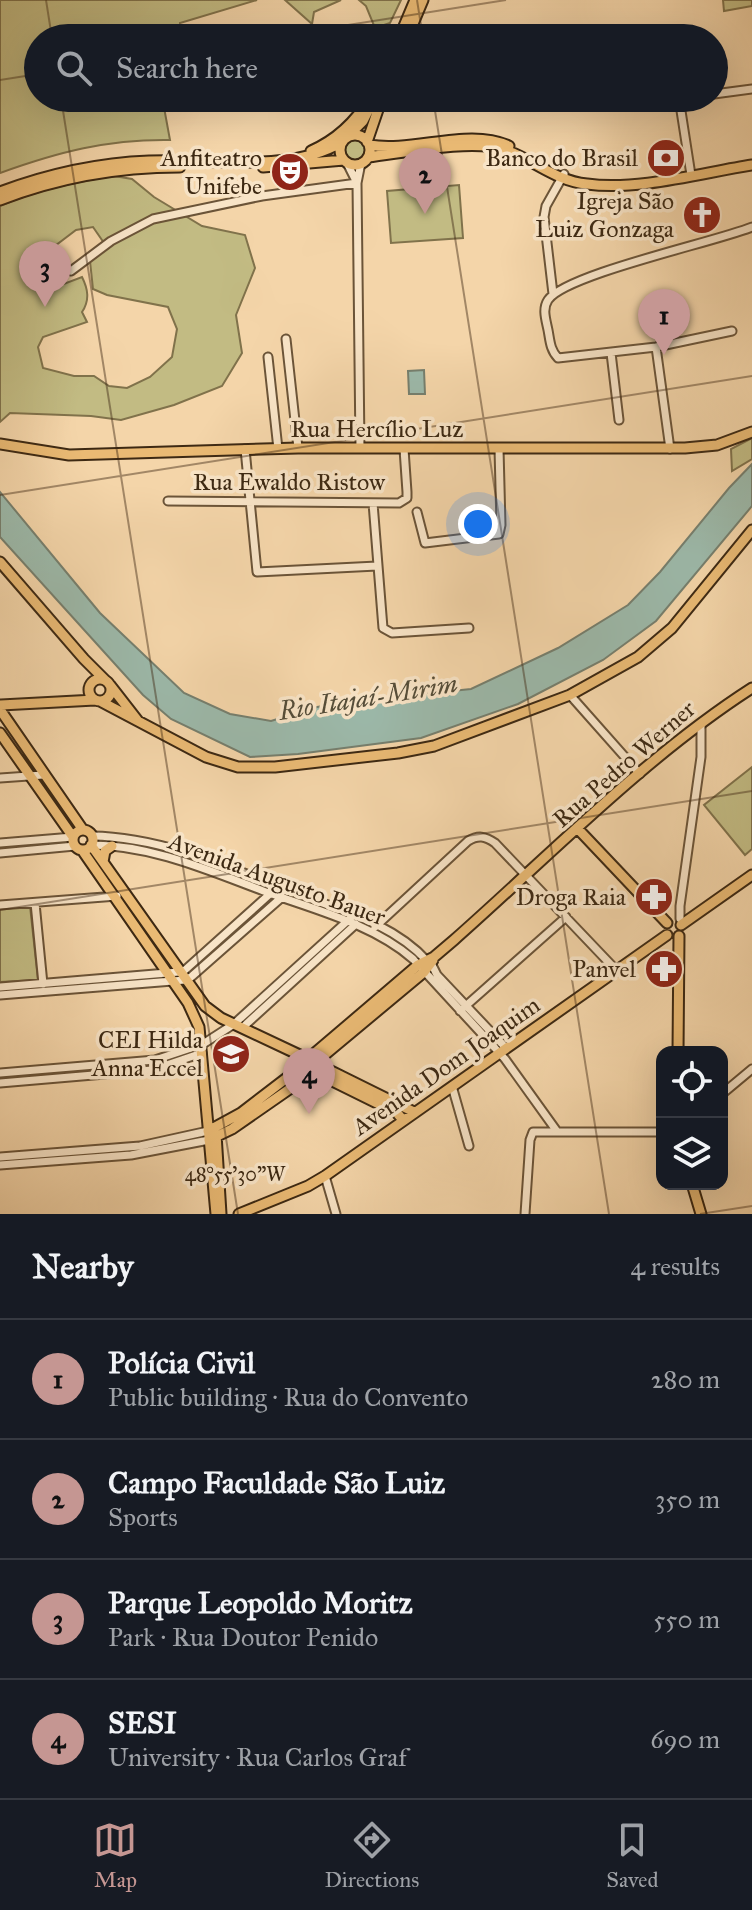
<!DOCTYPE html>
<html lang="en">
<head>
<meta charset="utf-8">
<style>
  body { margin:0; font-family:"IM FELL Great Primer",serif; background:#20242c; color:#f1f3f6 }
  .controls { position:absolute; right:24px; bottom:24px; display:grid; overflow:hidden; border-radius:16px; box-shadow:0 8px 32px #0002 }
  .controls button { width:72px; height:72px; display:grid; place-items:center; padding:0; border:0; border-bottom:2px solid #363941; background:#171b24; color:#f1f3f6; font:40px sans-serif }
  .you { position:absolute; left:478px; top:524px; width:28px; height:28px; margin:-20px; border:6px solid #fff; border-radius:50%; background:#1a73e8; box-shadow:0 0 0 12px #1a73e833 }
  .badge { display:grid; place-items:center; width:52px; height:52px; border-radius:50%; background:#c59692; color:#111; font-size:26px; font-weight:700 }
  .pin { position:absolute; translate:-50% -66px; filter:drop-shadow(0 2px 4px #0008) }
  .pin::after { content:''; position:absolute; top:42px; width:28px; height:24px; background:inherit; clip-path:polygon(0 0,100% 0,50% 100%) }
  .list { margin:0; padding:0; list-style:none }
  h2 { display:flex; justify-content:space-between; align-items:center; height:104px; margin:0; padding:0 32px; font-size:34px }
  h2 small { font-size:26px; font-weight:400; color:#9ea1a6 }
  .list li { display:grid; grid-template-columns:52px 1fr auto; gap:24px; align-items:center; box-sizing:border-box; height:120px; padding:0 32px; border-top:2px solid #363941 }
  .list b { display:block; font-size:30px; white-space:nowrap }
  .list p { margin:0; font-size:26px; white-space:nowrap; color:#9ea1a6 }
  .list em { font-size:26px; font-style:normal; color:#9ea1a6 }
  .icon { flex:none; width:44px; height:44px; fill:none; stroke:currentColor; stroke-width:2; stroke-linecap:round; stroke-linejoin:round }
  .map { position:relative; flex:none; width:752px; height:1214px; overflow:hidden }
  .search { position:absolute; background:#171b24; box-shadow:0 8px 32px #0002; left:24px; right:24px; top:24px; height:88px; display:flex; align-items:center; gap:20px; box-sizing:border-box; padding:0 28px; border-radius:44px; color:#9ea1a6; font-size:30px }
  .sheet { height:584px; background:#171b24 }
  nav { display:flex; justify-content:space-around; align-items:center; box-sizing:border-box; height:112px; border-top:2px solid #363941; background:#171b24; font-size:22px; color:#9ea1a6 }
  nav a { display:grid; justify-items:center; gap:4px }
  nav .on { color:#c59692 }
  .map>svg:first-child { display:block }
  .green { fill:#c2bb83; stroke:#80724b; stroke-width:2; fill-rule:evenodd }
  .water { fill:#9cb9aa; stroke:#767f6e; stroke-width:2 }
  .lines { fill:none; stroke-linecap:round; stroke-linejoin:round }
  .minor-casing { stroke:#6b5438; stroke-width:11 }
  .major-casing { stroke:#3d2913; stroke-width:13 }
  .minor { stroke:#f8e4c7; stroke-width:7 }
  .major { stroke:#eaba74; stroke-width:9 }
  .ticks { fill:none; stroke:#3d2913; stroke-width:2; stroke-opacity:0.45 }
  .labels { text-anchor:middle; stroke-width:7; stroke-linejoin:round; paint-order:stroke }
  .poi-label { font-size:24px; fill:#3d2913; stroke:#f8e4c7; text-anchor:end }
  .street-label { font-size:24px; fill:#3d2913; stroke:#f8e4c7 }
  .water-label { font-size:26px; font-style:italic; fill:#554d39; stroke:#f8e4c7 }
  .ticks-label { font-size:20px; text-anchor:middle; fill:#3d2913; stroke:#f8e4c7; stroke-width:7; stroke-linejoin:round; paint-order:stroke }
</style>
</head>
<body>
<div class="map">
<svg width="752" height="1214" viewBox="0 0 752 1214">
  <rect width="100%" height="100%" fill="#f4d5a9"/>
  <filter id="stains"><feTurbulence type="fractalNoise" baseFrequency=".0025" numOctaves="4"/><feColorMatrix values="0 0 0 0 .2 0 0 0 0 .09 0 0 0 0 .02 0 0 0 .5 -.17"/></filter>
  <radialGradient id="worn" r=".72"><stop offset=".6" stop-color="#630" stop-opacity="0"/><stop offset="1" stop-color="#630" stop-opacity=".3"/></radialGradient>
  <path class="green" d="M0 0H257L180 23V38H38V98H166L163 102 170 140C108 139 58 152 0 173Z
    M285 0H341L314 12 312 24Z
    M359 0H401L390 23 375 28 366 6Z
    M723 0H752V6L724 11Z
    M345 150a10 10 0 1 1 20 0a10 10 0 1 1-20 0Z
    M114 176 132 179 154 197 202 226 245 235 255 268 236 315 242 353 222 386 174 405 121 420 91 416 10 413 0 422V206C37 190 74 182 114 176ZM93 227 104 243 90 261 93 289 107 295 168 307 177 329 172 357 150 377 127 388 109 386 94 376H74L43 368 38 347 43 337 87 322 82 312C90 300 88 289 82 277L56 287C59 273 61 261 51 249L76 230Z
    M459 185 463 238 391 243 387 191Z
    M752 438V459L732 471 731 449Z
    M752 767V849L745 855 704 805Z
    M30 906 38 980 0 982V909Z"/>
  <path class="water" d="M424 370 425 394H409L408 371Z
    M752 464V506L656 621 603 660 518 704 421 738 298 754 250 757 171 719 143 695 0 537V492L100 613 184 693 230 714 271 721 317 707 355 701 471 689 558 648 628 605 660 572 729 488Z"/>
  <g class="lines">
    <defs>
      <path id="minor" d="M714 94 752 89
        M679 98 691 175
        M347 163 356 181
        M71 271 111 241 153 219 262 196 357 183
        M553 294 544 217 546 206 564 174
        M732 331 656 347 558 358C550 350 550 340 548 330 546 320 542 309 548 300 566 274 715 242 752 227
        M286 339 298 448
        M656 347 670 449
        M611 353 619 420
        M268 357 278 449
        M360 448 357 183 361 163
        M245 449 257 572 377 566
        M168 501 399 503 407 498V492L404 449
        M373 503 383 628 392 633 469 628
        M417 512 425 543 499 534 501 525 499 449
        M570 695 640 774
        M0 778 43 775
        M92 836C163 837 233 869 298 894 343 911 394 924 427 961
        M0 843 73 837
        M91 845C153 845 212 872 269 893 317 910 374 925 413 959L505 1059 556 1130
        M0 853 75 846
        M35 903 43 984
        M0 905 117 896
        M685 922 680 919V906L701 757V724
        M375 927 468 841C478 835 485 836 495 843L616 970
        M431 963 437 975 506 1048
        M0 987 179 972 185 970 271 893
        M0 995 185 980 191 977 282 897
        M460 1011 566 917
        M242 1028 356 924
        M0 1073 155 1060 203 1044 234 1024 354 915
        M0 1083 152 1070 202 1053
        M452 1086 469 1146
        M722 1094 752 1069
        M0 1157 140 1146 208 1131
        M0 1165 131 1155 209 1140
        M325 1176 336 1214
        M525 1214 530 1140 533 1132H662"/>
      <path id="major" d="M399 38 415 0
        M407 38 423 0
        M340 150a15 15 0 1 1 30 0a15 15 0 1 1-30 0Z
        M347 137 363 121 373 101
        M367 142 382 98
        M369 145C413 153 469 127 509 146
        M311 151C336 140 356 121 370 98
        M368 157C403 153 470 139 503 149 533 159 555 181 587 184 638 191 701 173 752 165
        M263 167 344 160
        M0 192C48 174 98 163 149 161 209 158 289 174 342 142
        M0 200C57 178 119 167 180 167
        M0 444 69 455 298 448H685L717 445 752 432
        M0 562 84 659 105 680
        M89 690a11 11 0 1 1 22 0a11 11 0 1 1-22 0Z
        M110 685 138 721
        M100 701 206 757 238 767H275L398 753 434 746 570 695 638 657 672 628 752 530
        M1 705 95 700
        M1 711 83 830
        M0 733 73 837
        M578 829 667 923
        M73 840a10 10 0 1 1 20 0a10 10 0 1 1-20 0Z
        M91 845 205 1006 221 1018 306 1058
        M82 850 188 1003 199 1027 216 1214
        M103 862 105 851 112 846
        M681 925 752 875
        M678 1052 679 936
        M309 1058 418 965 434 957 454 940C549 856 646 756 752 688
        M316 1062 424 972 433 960
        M317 1064 414 1112
        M314 1072 397 1113 403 1120
        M208 1131 241 1113 301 1067
        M216 1134 221 1214
        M209 1140 232 1129 314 1072 317 1064 311 1058 304 1060 301 1065 304 1071 308 1073
        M692 1184 701 1214
        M239 1214 308 1186 325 1176 667 935"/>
    </defs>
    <use href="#minor" class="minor-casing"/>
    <use href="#major" class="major-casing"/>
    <use href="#minor" class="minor"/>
    <use href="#major" class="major"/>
  </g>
  <path class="ticks" d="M46 0 52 38M417 0 423 38M266 38 506 0M0 80 38 74M61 98 238 1214M433 98 609 1214M0 495 752 376M0 910 752 791M700 1214 752 1206"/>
  <defs>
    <symbol id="bank-disc" viewBox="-11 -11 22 22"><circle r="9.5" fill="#8f2418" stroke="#f8e4c7"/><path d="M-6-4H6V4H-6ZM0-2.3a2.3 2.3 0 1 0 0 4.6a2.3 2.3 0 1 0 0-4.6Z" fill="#fff"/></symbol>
    <symbol id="theatre-disc" viewBox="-11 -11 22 22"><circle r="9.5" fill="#8f2418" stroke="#f8e4c7"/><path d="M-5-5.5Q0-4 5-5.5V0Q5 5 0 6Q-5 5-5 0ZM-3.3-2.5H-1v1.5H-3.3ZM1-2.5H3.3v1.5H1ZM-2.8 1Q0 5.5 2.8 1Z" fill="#fff"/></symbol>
    <symbol id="church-disc" viewBox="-11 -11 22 22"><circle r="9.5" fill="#8f2418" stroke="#f8e4c7"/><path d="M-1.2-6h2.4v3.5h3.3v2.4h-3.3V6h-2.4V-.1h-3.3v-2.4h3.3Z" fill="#fff"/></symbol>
    <symbol id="pharmacy-disc" viewBox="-11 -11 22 22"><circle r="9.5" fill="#8f2418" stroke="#f8e4c7"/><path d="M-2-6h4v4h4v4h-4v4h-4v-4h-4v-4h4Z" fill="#fff"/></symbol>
    <symbol id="school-disc" viewBox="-11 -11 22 22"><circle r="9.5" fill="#8f2418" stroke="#f8e4c7"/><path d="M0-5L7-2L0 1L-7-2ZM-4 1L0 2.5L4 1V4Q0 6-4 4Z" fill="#fff"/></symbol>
  </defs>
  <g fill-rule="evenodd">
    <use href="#bank-disc" x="644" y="136" width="44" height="44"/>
    <use href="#theatre-disc" x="268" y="150" width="44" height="44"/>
    <use href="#church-disc" x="680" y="193" width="44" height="44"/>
    <use href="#pharmacy-disc" x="632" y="875" width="44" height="44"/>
    <use href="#pharmacy-disc" x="642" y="947" width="44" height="44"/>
    <use href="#school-disc" x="209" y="1032" width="44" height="44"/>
  </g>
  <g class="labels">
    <g class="poi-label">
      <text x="262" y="166">Anfiteatro<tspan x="262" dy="28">Unifebe</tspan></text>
      <text x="638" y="166">Banco do Brasil</text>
      <text x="674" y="209">Igreja São<tspan x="674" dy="28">Luiz Gonzaga</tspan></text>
      <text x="626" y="905">Droga Raia</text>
      <text x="636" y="977">Panvel</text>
      <text x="203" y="1048">CEI Hilda<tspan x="203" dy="28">Anna Eccel</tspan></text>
    </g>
    <g class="street-label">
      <text x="377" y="437">Rua Hercílio Luz</text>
      <text x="289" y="490">Rua Ewaldo Ristow</text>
      <text transform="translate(624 764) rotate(-41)" y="8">Rua Pedro Werner</text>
      <text transform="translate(277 879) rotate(20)" y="8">Avenida Augusto Bauer</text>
      <text transform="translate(446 1066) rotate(-35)" y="8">Avenida Dom Joaquim</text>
    </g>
    <g class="water-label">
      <text transform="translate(368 697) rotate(-9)" y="9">Rio Itajaí-Mirim</text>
    </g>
  </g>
  <g class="ticks-label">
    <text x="235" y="1181">48°55'30"W</text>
  </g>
  <rect width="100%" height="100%" filter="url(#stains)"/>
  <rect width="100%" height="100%" fill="url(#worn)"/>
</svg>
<div class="controls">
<button><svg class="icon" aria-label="locate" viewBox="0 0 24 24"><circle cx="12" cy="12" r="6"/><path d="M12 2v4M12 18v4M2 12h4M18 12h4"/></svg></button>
<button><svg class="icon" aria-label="layers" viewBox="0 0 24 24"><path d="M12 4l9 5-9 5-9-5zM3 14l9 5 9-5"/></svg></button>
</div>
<div class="you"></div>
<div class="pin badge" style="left:664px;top:355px">1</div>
<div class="pin badge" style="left:425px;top:214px">2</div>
<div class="pin badge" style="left:45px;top:307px">3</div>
<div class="pin badge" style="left:309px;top:1114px">4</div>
<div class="search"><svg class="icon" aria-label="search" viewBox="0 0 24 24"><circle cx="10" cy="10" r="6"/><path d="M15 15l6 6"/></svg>Search here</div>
</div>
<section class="sheet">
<h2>Nearby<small>4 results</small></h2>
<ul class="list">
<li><span class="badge">1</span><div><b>Polícia Civil</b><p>Public building · Rua do Convento</p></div><em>280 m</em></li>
<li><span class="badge">2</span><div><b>Campo Faculdade São Luiz</b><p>Sports</p></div><em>350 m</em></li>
<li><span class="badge">3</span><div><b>Parque Leopoldo Moritz</b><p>Park · Rua Doutor Penido</p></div><em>550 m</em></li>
<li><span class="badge">4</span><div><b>SESI</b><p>University · Rua Carlos Graf</p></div><em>690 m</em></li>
</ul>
</section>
<nav>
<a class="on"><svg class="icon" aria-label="map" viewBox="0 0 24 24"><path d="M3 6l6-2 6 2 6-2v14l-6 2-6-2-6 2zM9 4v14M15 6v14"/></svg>Map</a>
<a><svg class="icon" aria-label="directions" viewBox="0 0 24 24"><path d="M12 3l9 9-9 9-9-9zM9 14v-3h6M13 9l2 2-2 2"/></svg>Directions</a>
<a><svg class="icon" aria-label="saved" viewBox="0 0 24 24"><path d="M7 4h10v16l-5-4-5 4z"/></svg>Saved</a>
</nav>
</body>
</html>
